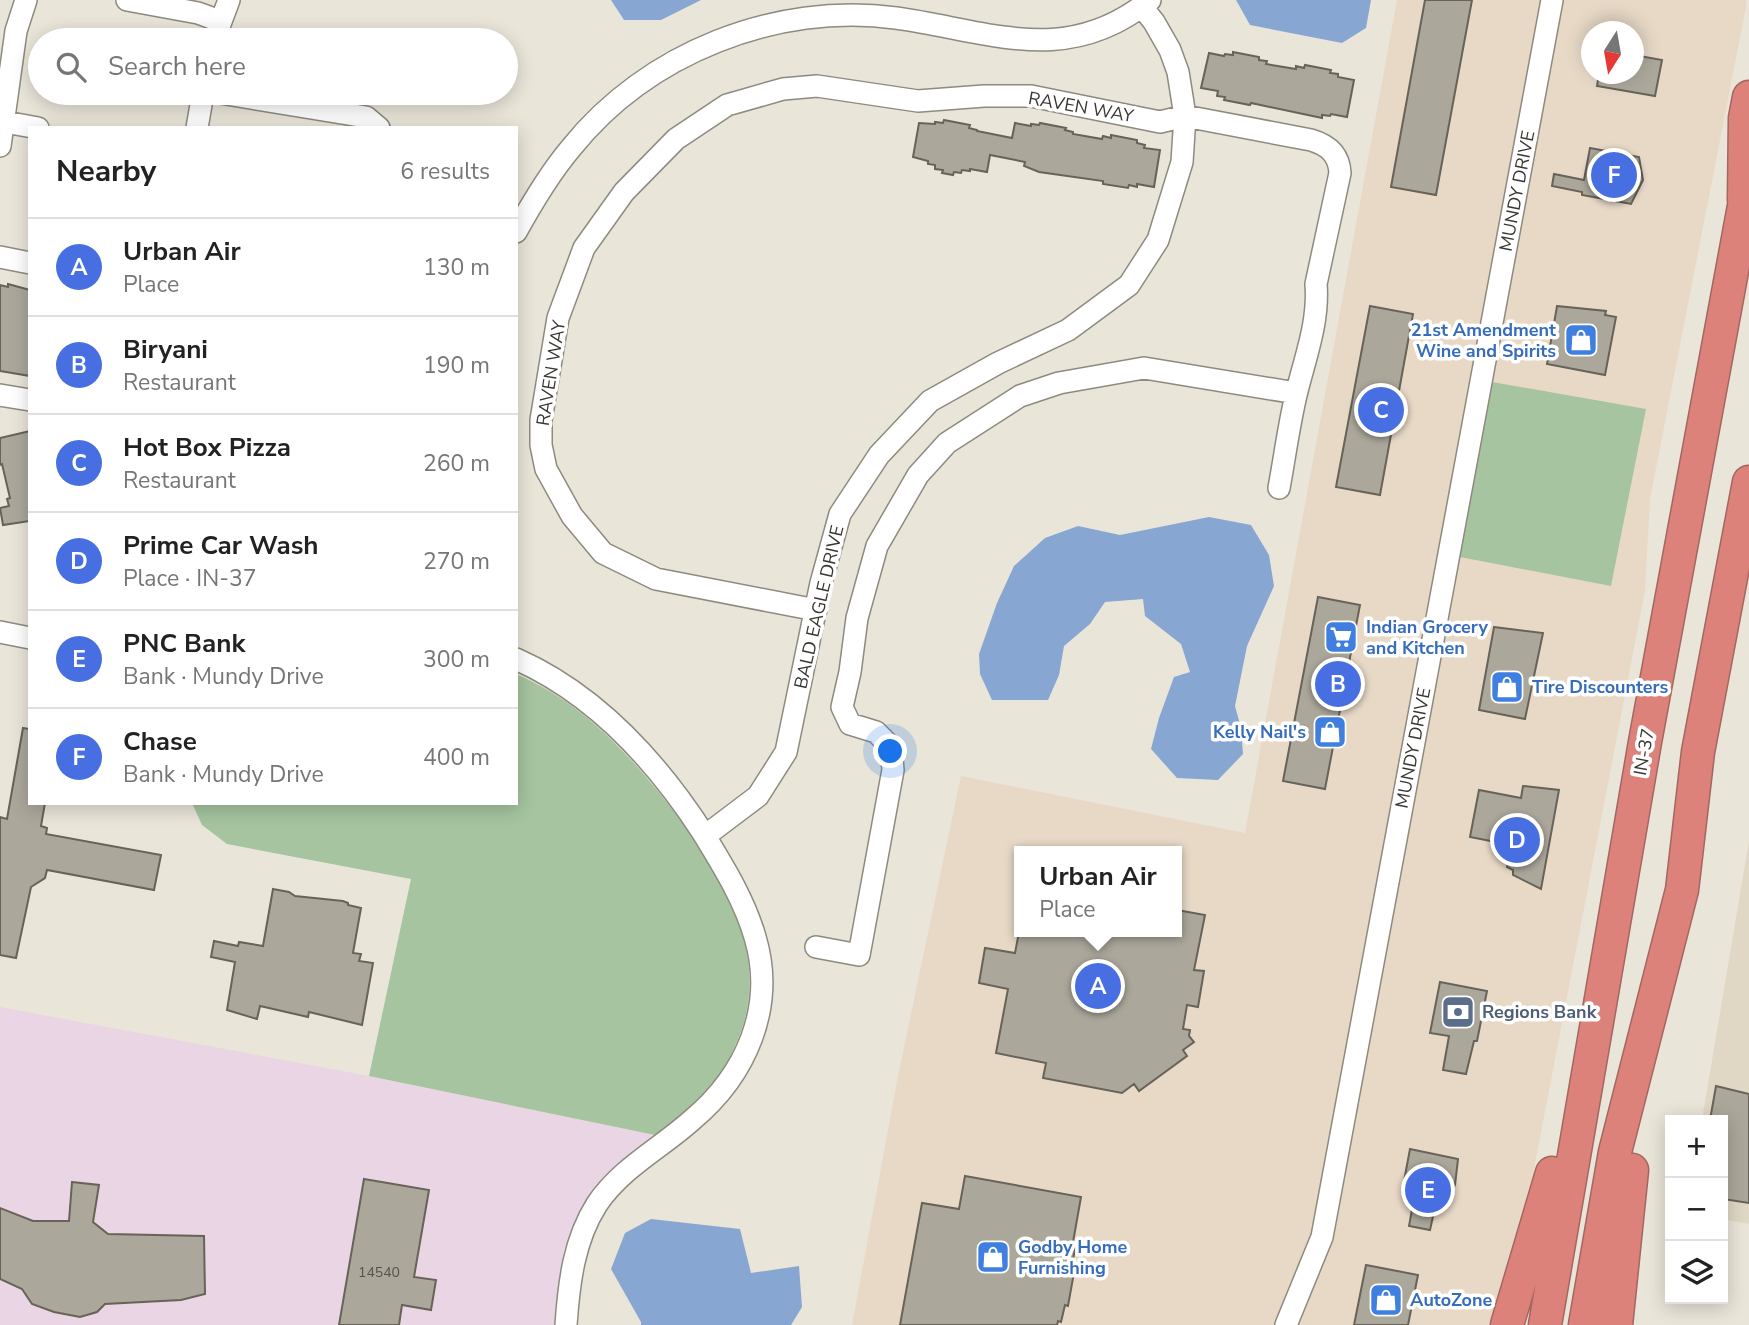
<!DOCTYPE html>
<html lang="en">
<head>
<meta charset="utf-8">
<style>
  body { margin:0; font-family:"Nunito Sans",sans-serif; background:#f6f6f6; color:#222 }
  .controls { position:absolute; right:21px; bottom:21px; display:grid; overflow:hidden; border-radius:0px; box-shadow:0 4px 18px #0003 }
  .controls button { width:63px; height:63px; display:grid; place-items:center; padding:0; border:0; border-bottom:2px solid #e0e0e0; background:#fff; color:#222; font:35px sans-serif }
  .compass { position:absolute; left:1581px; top:21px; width:63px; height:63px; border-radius:50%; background:#fff; box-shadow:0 4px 18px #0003; rotate:191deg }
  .you { position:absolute; left:891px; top:752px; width:24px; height:24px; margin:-18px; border:5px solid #fff; border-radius:50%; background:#1a73e8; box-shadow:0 0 0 10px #1a73e833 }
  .badge { display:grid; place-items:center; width:46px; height:46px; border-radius:50%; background:#476fe1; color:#fff; font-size:23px; font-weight:700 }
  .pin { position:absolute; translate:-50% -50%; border:4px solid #fff; box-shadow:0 2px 7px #0006 }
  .popup { position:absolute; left:1014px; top:846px; width:168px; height:91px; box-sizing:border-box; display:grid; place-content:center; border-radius:0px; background:#fff; filter:drop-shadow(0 2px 5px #0005); font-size:23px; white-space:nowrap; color:#767676 }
  .popup b { font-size:26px; color:#222 }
  .popup::after { content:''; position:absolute; left:50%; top:100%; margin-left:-14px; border:14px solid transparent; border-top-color:#fff }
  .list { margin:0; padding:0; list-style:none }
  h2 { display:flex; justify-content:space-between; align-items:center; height:91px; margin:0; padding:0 28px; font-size:30px }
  h2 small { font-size:23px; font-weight:400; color:#767676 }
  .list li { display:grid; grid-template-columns:46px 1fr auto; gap:21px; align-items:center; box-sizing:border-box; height:98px; padding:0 28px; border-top:2px solid #e0e0e0 }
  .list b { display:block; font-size:26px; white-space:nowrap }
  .list p { margin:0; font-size:23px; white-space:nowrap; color:#767676 }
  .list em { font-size:23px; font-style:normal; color:#767676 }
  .icon { flex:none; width:38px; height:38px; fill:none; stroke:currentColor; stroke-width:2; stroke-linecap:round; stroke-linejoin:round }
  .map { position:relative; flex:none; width:1749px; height:1325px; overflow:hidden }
  .search { position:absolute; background:#fff; box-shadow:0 4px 18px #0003; left:28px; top:28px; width:490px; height:77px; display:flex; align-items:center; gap:18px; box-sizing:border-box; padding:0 24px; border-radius:38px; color:#767676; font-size:26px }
  .panel { position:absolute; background:#fff; box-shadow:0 4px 18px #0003; left:28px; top:126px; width:490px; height:679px; border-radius:0px }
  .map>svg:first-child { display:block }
  .commercial { fill:#e8d9c7; fill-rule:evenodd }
  .built { fill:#e0d8c5 }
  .medical { fill:#e9d5e4 }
  .green { fill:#a5c49f }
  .water { fill:#88a6d2 }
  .building { fill:#aba79b; stroke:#676358; stroke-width:2 }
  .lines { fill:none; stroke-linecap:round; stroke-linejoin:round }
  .minor-casing { stroke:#8e8a7f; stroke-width:24 }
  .highway-casing { stroke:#a36761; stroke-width:35 }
  .minor { stroke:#fff; stroke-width:21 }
  .highway { stroke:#dc827b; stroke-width:32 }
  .labels { text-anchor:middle; stroke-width:7; stroke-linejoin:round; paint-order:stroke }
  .number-label { font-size:14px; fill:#55524c }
  .street-label { font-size:18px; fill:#383631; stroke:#fff }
  .shop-label { font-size:18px; font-weight:bold; fill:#366cbe; stroke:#fff; text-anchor:start }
  .service-label { font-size:18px; font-weight:bold; fill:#4e5e75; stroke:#fff; text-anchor:start }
</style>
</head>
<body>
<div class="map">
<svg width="1749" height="1325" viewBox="0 0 1749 1325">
  <rect width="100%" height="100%" fill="#eae5d9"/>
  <path class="commercial" d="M1397 0H1746V7L1650 499 1645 591 1504 1325H852L898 1076 961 776 1245 833ZM1592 32H1634V74H1592ZM1019 851H1177V932H1019Z"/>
  <path class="built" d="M1749 841V1224L1723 1219V1120H1702Z"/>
  <path class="medical" d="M0 1007 369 1076 655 1135 634 1149 600 1180 579 1212 564 1248 558 1288 556 1325H0Z"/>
  <path class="green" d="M1492 382 1646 409 1611 586 1460 557Z
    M516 674C578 700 627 751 668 804 723 874 778 961 733 1050 728 1061 723 1074 715 1083 697 1103 676 1119 655 1135L369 1076 411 879 227 844 202 825 192 803H516Z"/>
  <path class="water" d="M611 0H701L661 20H624Z
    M1236 0H1371L1366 28 1342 43 1250 25Z
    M1209 517 1251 525 1269 555 1274 586 1247 646 1235 706 1241 728 1243 754 1218 780 1177 778 1151 749 1159 718 1174 677 1190 672 1181 644 1145 616 1143 599 1105 602 1090 624 1064 646 1059 675 1048 700H992L980 674 979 654 997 603 1014 566 1045 538 1078 526 1120 535Z
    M651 1219 740 1229 751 1273 799 1266 802 1307 791 1325H641V1322L611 1269 625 1233Z"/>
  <path class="building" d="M1425 0H1472L1436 195 1391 187Z
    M1233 52 1259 57V60L1267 61 1266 64 1296 69V66L1304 68 1305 65 1331 70 1330 73 1338 74V77L1354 80 1347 117 1331 114 1330 116 1322 115V118L1251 103 1250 105 1224 100 1225 97 1217 96 1218 91 1201 88 1209 53 1224 56 1225 54 1233 55Z
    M1634 55 1662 60 1655 96 1597 86 1599 74H1634Z
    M944 120 970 125 969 128 977 130V131L1012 138 1015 123 1031 126V124L1039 125 1040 123 1066 128 1065 130 1073 132V134L1102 139 1103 136 1111 138V135L1137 140V143L1145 145 1144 148 1160 150 1154 187 1137 184V187L1129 185 1128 188 1103 184V181L1039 172 1024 166 1025 162 990 155 987 172 970 169V171L962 170 961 173 954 172 953 175 942 173 943 170 935 169V165L928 164V161L913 157 919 123 935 124V122L943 123Z
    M1590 148 1639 157 1643 180 1631 204 1582 195V192L1552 186 1554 174 1584 180Z
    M8 284 30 290V376L0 371V285L8 287Z
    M1370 306 1413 314 1380 495 1336 487Z
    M1557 306 1606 311 1605 315 1616 317 1605 375 1547 364Z
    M30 431V521L3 525 0 508 9 506 7 499 10 498 2 464 0 465V438Z
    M1318 597 1360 605 1325 789 1283 781Z
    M1494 627 1543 633 1525 719 1479 710Z
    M23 728 30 729V803H45L41 826 47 828 46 834 161 855 154 890 47 870 45 878 31 887 16 958 0 955V817L7 819Z
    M1523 786 1559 790 1541 889 1513 875V870L1507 867 1511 845 1470 837 1479 790 1521 798Z
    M273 889 289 892 295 896 343 901 348 903V905L361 908 353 953 361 954 359 961 373 963 362 1025 309 1012 308 1017 260 1006 257 1019 227 1010 235 962 211 957 214 941 238 946 239 942 263 946Z
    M1177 910 1205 915 1194 970 1204 971 1198 1007 1187 1005 1183 1029 1190 1030 1189 1036 1194 1042 1183 1050 1187 1056 1139 1091 1134 1084 1122 1093 1043 1078 1046 1063 996 1053 1008 989 979 983 985 948 1015 953 1019 932H1177Z
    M1440 982 1487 991 1477 1041H1474L1466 1074 1443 1070 1449 1036 1430 1033Z
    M1716 1086 1749 1094V1203L1723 1199V1120H1710Z
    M1410 1149 1458 1159 1455 1185 1452 1190H1450L1447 1205 1436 1203 1430 1230 1409 1226 1414 1199 1404 1197 1407 1182 1404 1181Z
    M965 1176 1081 1197 1072 1248H1075L1072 1266 1075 1267 1068 1306 1065 1305 1061 1322 1058 1321 1057 1325H900L922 1203 959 1209Z
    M364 1179 429 1190 414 1277 436 1280 431 1310 402 1305 399 1325H339Z
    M72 1182 99 1185 93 1222 108 1234 204 1236 205 1294 181 1300 105 1304 97 1312 80 1317 54 1312 32 1304 22 1289 0 1279V1208L33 1221H69Z
    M1366 1265 1418 1275 1408 1325H1354Z"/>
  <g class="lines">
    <defs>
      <path id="minor" d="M127 0 198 13 220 21
        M214 40 229 0
        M220 93 366 117 379 128
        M0 121 38 128
        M197 128 203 93
        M0 146 16 31 26 0
        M516 232C532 203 549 174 571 148 647 53 776 2 896 18 990 31 1066 68 1150 0
        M0 257 30 263
        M0 395 30 400
        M816 610 656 579 603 553 572 516 546 469 541 445V420L558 318 584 248 624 192 676 139 727 105 783 89 817 86 918 101 984 96H1031L1160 122 1185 116 1311 140C1328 145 1339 154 1340 173L1316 284C1319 321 1306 355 1297 391 1289 423 1285 456 1279 488
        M0 632 30 638
        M516 659C595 694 657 762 703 833 723 866 744 899 755 937 776 1007 746 1075 692 1120 661 1148 621 1168 597 1204 574 1240 569 1282 566 1325
        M705 836 758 796 786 752 821 583 840 514 879 455 930 401 998 363 1068 330 1129 285 1158 240 1182 162 1185 116 1178 72 1170 50 1154 22 1142 7
        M816 947 859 955 893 770 891 747 876 732 850 724 842 707 850 672 857 618 877 546 918 475 947 443 1020 396 1059 383 1144 368 1296 393
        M1286 1325 1322 1237 1552 0"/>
      <path id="highway" d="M1744 200 1745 118 1749 97
        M1507 1325 1552 1173
        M1545 1325 1645 742 1749 179
        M1585 1325 1615 1152 1682 890 1698 752 1749 482
        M1616 1325 1632 1170"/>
    </defs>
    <use href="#minor" class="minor-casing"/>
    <use href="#highway" class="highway-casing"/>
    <use href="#minor" class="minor"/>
    <use href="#highway" class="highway"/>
  </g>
  <defs>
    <symbol id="shop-square" viewBox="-11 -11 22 22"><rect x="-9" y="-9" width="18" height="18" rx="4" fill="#3f7fe0" stroke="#fff"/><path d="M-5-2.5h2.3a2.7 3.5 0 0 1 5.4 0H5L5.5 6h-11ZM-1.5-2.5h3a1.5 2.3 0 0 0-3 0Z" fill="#fff"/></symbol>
    <symbol id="supermarket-square" viewBox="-11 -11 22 22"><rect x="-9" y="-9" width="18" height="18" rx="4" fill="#3f7fe0" stroke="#fff"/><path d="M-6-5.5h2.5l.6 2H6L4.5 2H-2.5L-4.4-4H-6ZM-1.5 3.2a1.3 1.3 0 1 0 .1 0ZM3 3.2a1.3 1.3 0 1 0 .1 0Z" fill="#fff"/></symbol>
    <symbol id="bank-square" viewBox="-11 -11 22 22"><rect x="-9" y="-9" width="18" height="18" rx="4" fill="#5c6f8a" stroke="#fff"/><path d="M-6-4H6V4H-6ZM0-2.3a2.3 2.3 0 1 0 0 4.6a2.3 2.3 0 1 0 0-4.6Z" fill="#fff"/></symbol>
  </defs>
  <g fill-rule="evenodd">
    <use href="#shop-square" x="1562" y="321" width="38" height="38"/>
    <use href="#supermarket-square" x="1322" y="618" width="38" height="38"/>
    <use href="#shop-square" x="1488" y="668" width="38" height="38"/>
    <use href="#shop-square" x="1311" y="713" width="38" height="38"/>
    <use href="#bank-square" x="1439" y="993" width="38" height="38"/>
    <use href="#shop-square" x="974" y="1238" width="38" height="38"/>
    <use href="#shop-square" x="1367" y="1281" width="38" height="38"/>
  </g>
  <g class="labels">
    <g class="number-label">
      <text x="379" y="1277">14540</text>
    </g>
    <g class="street-label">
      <text transform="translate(1081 107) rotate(10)" y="6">RAVEN WAY</text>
      <text transform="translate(1517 191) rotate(-79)" y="6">MUNDY DRIVE</text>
      <text transform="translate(551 373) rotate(-81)" y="6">RAVEN WAY</text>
      <text transform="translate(819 607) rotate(-77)" y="6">BALD EAGLE DRIVE</text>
      <text transform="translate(1413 748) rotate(-79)" y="6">MUNDY DRIVE</text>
      <text transform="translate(1644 752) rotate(-80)" y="6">IN-37</text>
    </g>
    <g class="shop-label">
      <text x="1556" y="336" text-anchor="end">21st Amendment<tspan x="1556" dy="21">Wine and Spirits</tspan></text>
      <text x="1366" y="633">Indian Grocery<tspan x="1366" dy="21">and Kitchen</tspan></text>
      <text x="1532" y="693">Tire Discounters</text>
      <text x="1306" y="738" text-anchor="end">Kelly Nail's</text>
      <text x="1018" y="1253">Godby Home<tspan x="1018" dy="21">Furnishing</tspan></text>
      <text x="1410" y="1306">AutoZone</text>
    </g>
    <g class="service-label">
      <text x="1482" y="1018">Regions Bank</text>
    </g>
  </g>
</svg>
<div class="controls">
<button>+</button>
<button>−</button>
<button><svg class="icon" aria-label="layers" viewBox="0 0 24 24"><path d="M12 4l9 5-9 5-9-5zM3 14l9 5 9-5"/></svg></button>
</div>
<svg class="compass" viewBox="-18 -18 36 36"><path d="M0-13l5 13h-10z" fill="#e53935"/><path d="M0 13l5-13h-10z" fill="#767676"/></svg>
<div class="you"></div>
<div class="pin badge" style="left:1098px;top:986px">A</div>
<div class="popup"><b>Urban Air</b>Place</div>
<div class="pin badge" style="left:1338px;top:684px">B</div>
<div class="pin badge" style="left:1381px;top:410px">C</div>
<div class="pin badge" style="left:1517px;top:840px">D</div>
<div class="pin badge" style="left:1428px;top:1190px">E</div>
<div class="pin badge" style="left:1614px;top:175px">F</div>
<div class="search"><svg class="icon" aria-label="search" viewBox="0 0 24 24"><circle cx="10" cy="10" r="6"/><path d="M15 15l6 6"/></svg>Search here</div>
<section class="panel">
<h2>Nearby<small>6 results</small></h2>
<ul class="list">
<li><span class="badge">A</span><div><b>Urban Air</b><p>Place</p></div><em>130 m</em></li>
<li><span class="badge">B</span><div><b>Biryani</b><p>Restaurant</p></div><em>190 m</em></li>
<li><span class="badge">C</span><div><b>Hot Box Pizza</b><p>Restaurant</p></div><em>260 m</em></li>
<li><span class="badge">D</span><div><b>Prime Car Wash</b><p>Place · IN-37</p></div><em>270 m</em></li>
<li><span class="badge">E</span><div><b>PNC Bank</b><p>Bank · Mundy Drive</p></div><em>300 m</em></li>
<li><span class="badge">F</span><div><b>Chase</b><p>Bank · Mundy Drive</p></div><em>400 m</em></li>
</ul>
</section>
</div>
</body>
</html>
